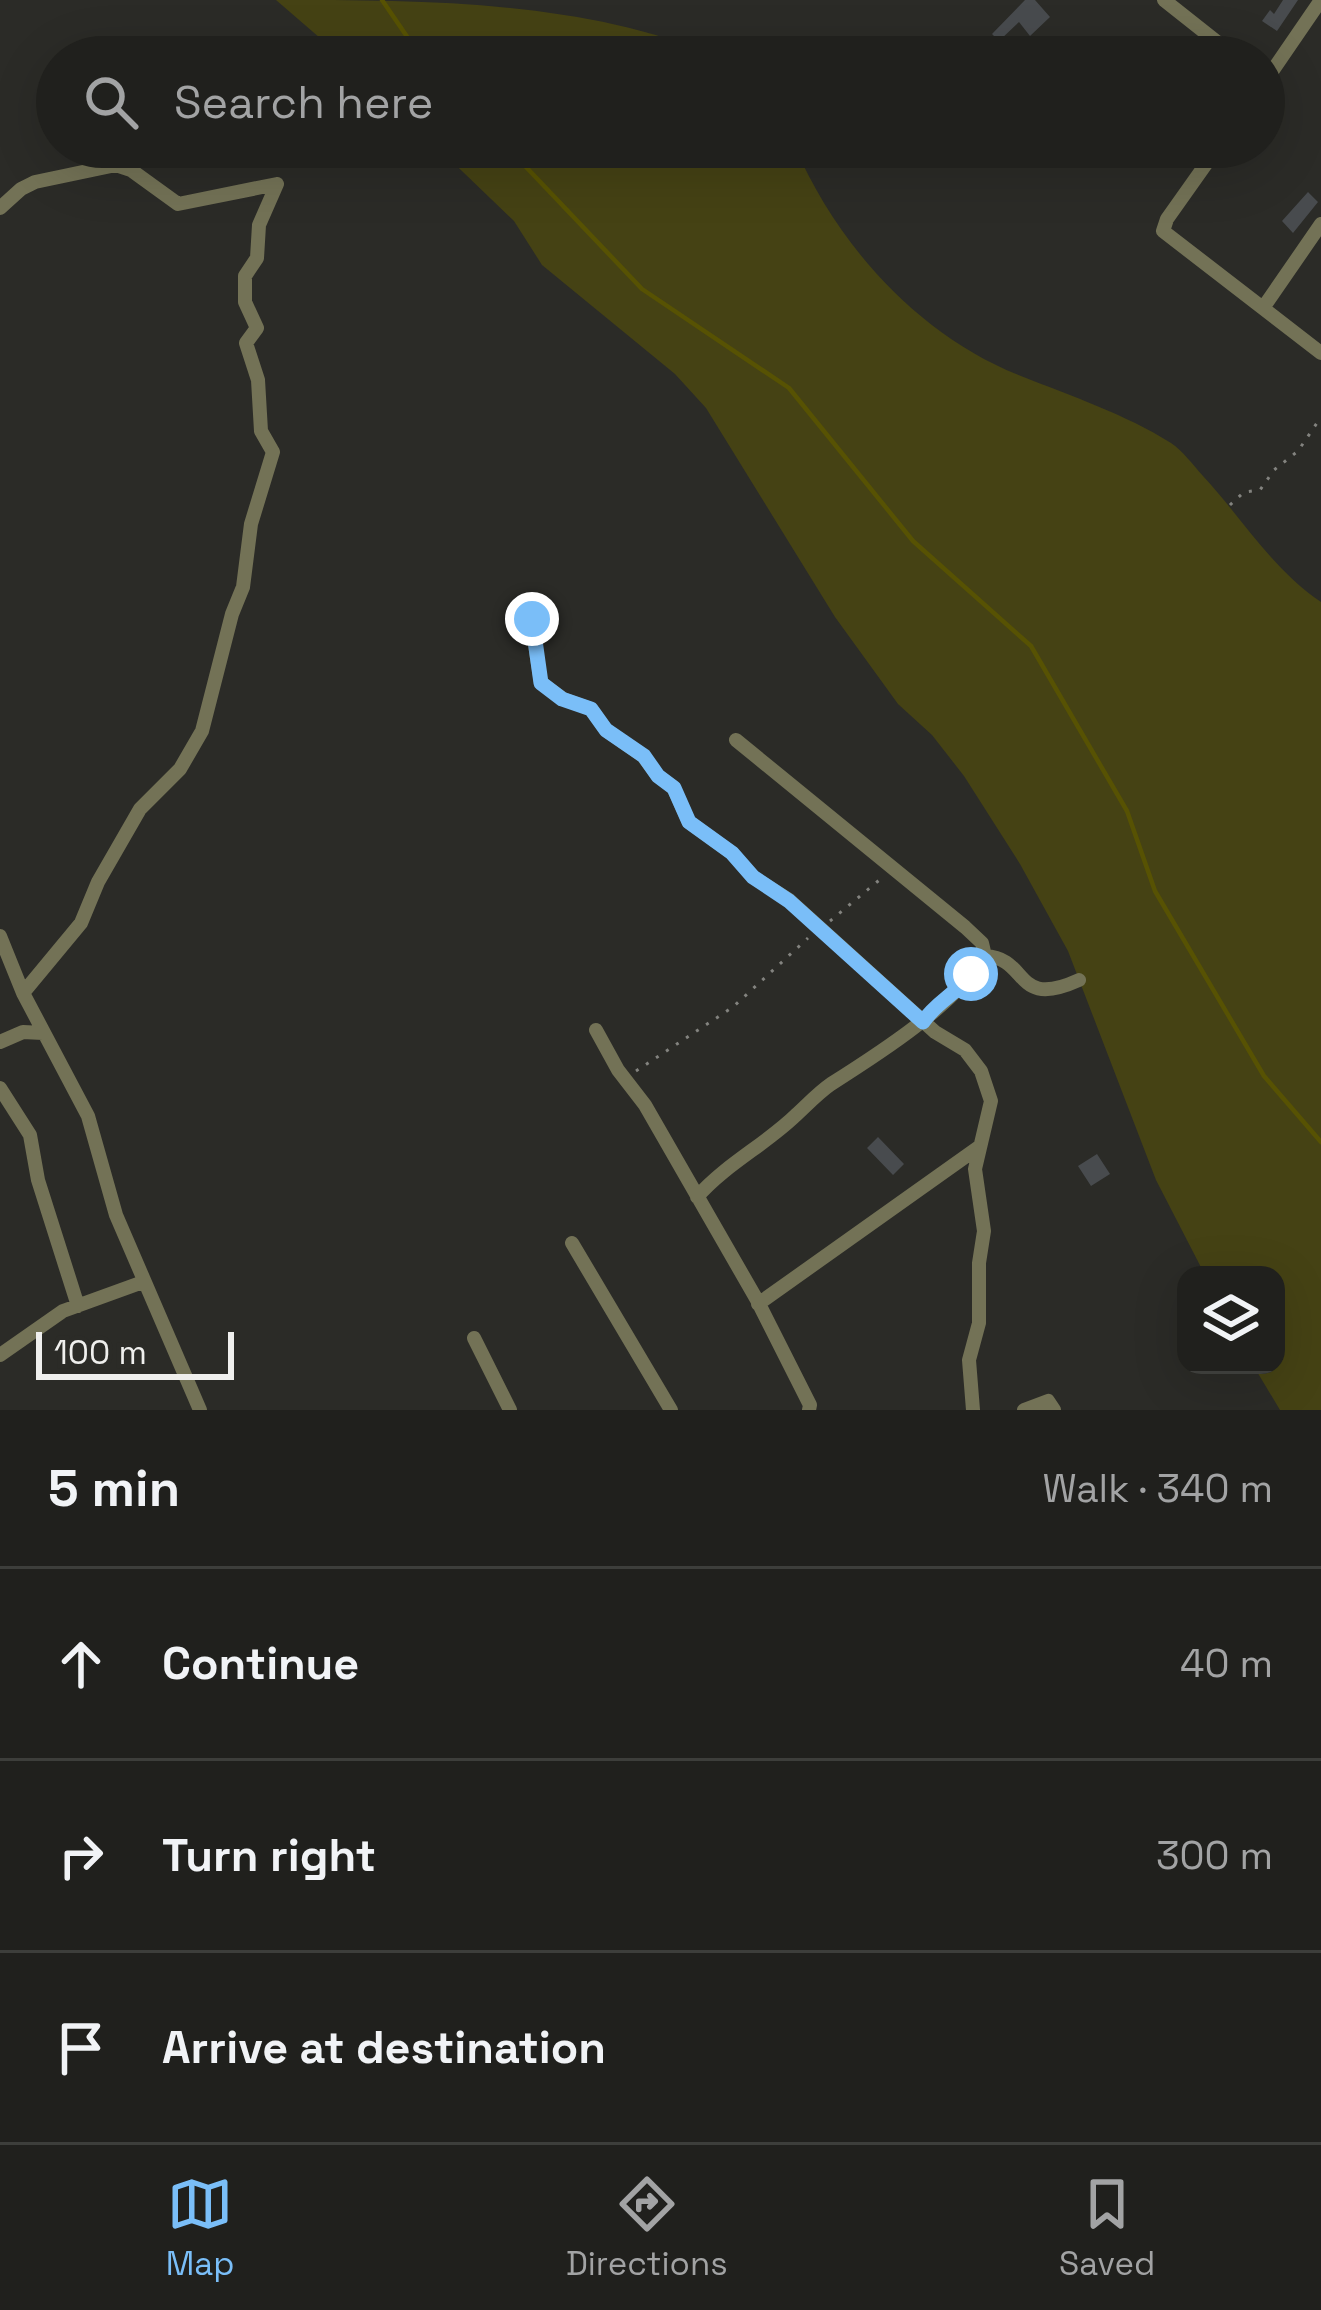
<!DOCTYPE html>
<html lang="en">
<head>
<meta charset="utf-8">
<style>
  body { margin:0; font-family:"Space Grotesk",sans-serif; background:#282826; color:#f1f3f6 }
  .controls { position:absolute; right:36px; bottom:36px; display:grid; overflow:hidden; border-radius:24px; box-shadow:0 12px 48px #0002 }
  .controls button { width:108px; height:108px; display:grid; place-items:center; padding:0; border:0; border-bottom:3px solid #3d3e3b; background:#20201d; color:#f1f3f6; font:60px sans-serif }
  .scale { position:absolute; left:36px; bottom:30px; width:198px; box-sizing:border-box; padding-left:12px; border:6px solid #efefed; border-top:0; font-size:33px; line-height:42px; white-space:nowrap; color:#efefed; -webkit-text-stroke:9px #2b2b27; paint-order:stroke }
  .stop { position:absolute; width:36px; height:36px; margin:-27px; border:9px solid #7abef8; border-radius:50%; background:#fff }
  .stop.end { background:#7abef8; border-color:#fff; box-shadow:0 3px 12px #0008 }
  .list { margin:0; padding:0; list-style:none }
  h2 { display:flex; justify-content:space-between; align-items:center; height:156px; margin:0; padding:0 48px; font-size:51px }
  h2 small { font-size:39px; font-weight:400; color:#a2a3a4 }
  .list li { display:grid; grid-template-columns:78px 1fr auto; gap:36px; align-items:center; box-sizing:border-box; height:192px; padding:0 48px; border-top:3px solid #3d3e3b }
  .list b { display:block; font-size:45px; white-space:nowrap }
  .list em { font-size:39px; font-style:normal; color:#a2a3a4 }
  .icon { flex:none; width:66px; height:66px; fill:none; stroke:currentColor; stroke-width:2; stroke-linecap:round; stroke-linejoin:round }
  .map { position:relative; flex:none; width:1321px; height:1410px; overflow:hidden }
  .search { position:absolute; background:#20201d; box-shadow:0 12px 48px #0002; left:36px; right:36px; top:36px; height:132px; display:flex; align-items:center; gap:30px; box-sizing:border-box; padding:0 42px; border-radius:66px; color:#a2a3a4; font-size:45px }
  .sheet { height:732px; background:#20201d }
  nav { display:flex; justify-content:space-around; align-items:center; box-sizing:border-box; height:168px; border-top:3px solid #3d3e3b; background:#20201d; font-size:33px; color:#a2a3a4 }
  nav a { display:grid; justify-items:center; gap:6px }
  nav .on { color:#7abef8 }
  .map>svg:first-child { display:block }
  .green { fill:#454214 }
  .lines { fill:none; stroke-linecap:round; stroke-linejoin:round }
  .stream { stroke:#575203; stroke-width:4.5 }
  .building { fill:#484b4e }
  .path { stroke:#83837f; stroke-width:3; stroke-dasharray:3 9; stroke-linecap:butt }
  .street { stroke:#737256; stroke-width:14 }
  .route { stroke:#7abef8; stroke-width:15 }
</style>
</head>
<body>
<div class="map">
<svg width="1321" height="1410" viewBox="0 0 1321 1410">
  <rect width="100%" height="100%" fill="#2b2b27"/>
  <path class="green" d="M276 0C425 0 583 0 718 57H342Z
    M437 147H795C838 246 919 336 1021 376 1071 396 1125 414 1171 443 1183 451 1193 465 1203 476 1242 518 1272 569 1321 602V1410H1280L1253 1365H1276V1275H1205L1156 1180 1068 951 1020 864 964 776 932 735 898 704 835 617 706 408 675 374 542 265 514 221Z"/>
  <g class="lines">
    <path class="stream" d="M382 0 421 57
      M507 147 642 289 789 388 913 541 1031 646 1127 811 1155 891 1264 1076 1321 1142"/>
  </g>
  <path class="building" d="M1025 0H1035L1050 17 1030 36 1019 22 999 41 992 34Z
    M1283 0H1298L1277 31 1262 21 1270 10 1274 14Z
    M1308 192 1318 202 1293 233 1282 221Z
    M878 1137 904 1164 893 1175 867 1148Z
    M1097 1154 1110 1174 1091 1186 1078 1166Z"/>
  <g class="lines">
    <path class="path" d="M1230 505 1244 492 1260 490 1274 470 1298 451 1321 417
      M830 921 883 877
      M636 1071 733 1007 808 938"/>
    <path class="street" d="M1164 0 1236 57
      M1264 83 1321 0
      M1218 147 1167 219 1163 231 1321 353
      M0 208 21 189 35 182 116 165 131 170 178 204 277 184
      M1263 308 1321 224
      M528 601 541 683 563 699 591 709 606 730 643 756 658 776 673 787 689 822 732 853 753 877 789 900 935 1032 965 1050 981 1071 991 1101 975 1169 984 1231 979 1263V1323L969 1360 973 1410
      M736 740 965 927 982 943 985 956
      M0 936 23 993 88 1116 116 1215 200 1410
      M23 993 81 923 98 882 140 809 180 769 202 731 232 614 243 587 251 524 273 452 261 431 258 380 246 343 257 328 245 302V276L257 258 259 225 277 184
      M596 1030 618 1070 645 1105 757 1300 810 1405 809 1410
      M0 1042 23 1032 43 1033
      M0 1088 30 1135 38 1180 78 1306
      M697 1197C726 1164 765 1145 796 1115 808 1104 818 1093 831 1084 883 1051 952 1007 985 956 1030 958 1013 1010 1079 980
      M572 1243 671 1410
      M758 1304 979 1147
      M474 1338 510 1410
      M0 1355 63 1311 143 1282
      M1024 1410 1048 1401 1054 1410"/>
  </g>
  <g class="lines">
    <path class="route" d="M532 619 541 683 562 699 591 709 606 730 644 756 658 776 674 788 689 822 732 853 753 877 789 901 923 1022C936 1002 958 993 971 974"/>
  </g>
</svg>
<div class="controls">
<button><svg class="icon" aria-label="layers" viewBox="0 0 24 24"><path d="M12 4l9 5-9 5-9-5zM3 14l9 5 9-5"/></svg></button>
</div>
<div class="scale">100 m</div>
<div class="stop" style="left:971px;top:974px"></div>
<div class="stop end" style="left:532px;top:619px"></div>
<div class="search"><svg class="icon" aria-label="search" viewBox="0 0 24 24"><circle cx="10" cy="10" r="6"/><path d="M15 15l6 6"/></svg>Search here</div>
</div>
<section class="sheet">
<h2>5 min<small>Walk · 340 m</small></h2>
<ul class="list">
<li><svg class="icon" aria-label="ahead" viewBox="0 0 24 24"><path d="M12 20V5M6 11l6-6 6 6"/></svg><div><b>Continue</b></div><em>40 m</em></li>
<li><svg class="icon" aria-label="right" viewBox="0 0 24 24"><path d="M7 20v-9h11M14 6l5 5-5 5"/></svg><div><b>Turn right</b></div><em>300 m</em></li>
<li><svg class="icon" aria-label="arrive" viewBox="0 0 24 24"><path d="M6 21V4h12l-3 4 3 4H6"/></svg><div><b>Arrive at destination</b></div></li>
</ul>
</section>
<nav>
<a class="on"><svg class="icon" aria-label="map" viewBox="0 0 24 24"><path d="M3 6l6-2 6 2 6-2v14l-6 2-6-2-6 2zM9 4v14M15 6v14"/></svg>Map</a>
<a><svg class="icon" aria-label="directions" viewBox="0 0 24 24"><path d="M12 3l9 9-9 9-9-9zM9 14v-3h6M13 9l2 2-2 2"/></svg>Directions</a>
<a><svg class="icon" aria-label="saved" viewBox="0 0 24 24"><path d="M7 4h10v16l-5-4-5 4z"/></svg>Saved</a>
</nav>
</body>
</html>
